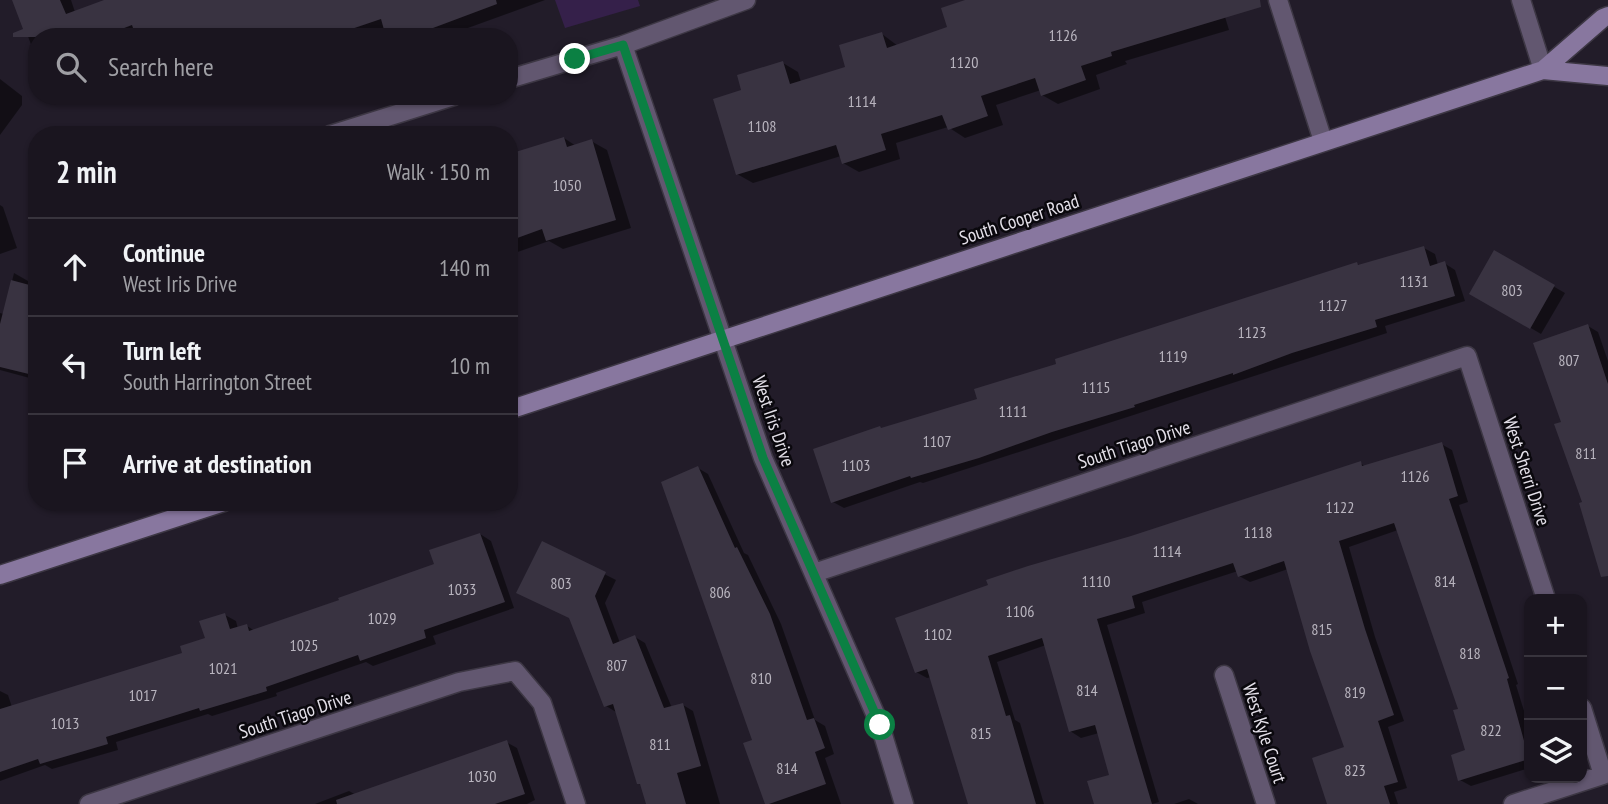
<!DOCTYPE html>
<html lang="en">
<head>
<meta charset="utf-8">
<style>
  body { margin:0; font-family:"PT Sans Narrow",sans-serif; background:#231e28; color:#f1f3f6 }
  .controls { position:absolute; right:21px; bottom:21px; display:grid; overflow:hidden; border-radius:14px; box-shadow:0 2px 5px #0004 }
  .controls button { width:63px; height:63px; display:grid; place-items:center; padding:0; border:0; border-bottom:2px solid #38343d; background:#1a151f; color:#f1f3f6; font:35px sans-serif }
  .stop { position:absolute; width:21px; height:21px; margin:-16px; border:5px solid #0b8043; border-radius:50%; background:#fff }
  .stop.end { background:#0b8043; border-color:#fff; box-shadow:0 2px 7px #0008 }
  .list { margin:0; padding:0; list-style:none }
  h2 { display:flex; justify-content:space-between; align-items:center; height:91px; margin:0; padding:0 28px; font-size:30px }
  h2 small { font-size:23px; font-weight:400; color:#9f9fa4 }
  .list li { display:grid; grid-template-columns:46px 1fr auto; gap:21px; align-items:center; box-sizing:border-box; height:98px; padding:0 28px; border-top:2px solid #38343d }
  .list b { display:block; font-size:26px; white-space:nowrap }
  .list p { margin:0; font-size:23px; white-space:nowrap; color:#9f9fa4 }
  .list em { font-size:23px; font-style:normal; color:#9f9fa4 }
  .icon { flex:none; width:38px; height:38px; fill:none; stroke:currentColor; stroke-width:2; stroke-linecap:round; stroke-linejoin:round }
  .map { position:relative; flex:none; width:1608px; height:804px; overflow:hidden }
  .search { position:absolute; background:#1a151f; box-shadow:0 2px 5px #0004; left:28px; top:28px; width:490px; height:77px; display:flex; align-items:center; gap:18px; box-sizing:border-box; padding:0 24px; border-radius:28px; color:#9f9fa4; font-size:26px }
  .panel { position:absolute; background:#1a151f; box-shadow:0 2px 5px #0004; left:28px; top:126px; width:490px; height:385px; border-radius:28px }
  .map>svg:first-child { display:block }
  .green { fill:#35204a }
  .shadow { fill:#0007 }
  .building { fill:#393341 }
  .lines { fill:none; stroke-linecap:round; stroke-linejoin:round }
  .lane-casing { stroke:#3d3744; stroke-width:21 }
  .street-casing { stroke:#3d3744; stroke-width:21 }
  .secondary-casing { stroke:#3d3744; stroke-width:21 }
  .lane { stroke:#625770; stroke-width:18 }
  .street { stroke:#625770; stroke-width:18 }
  .secondary { stroke:#88779f; stroke-width:18 }
  .route { stroke:#0b8043; stroke-width:9 }
  .labels { text-anchor:middle; stroke-width:5; stroke-linejoin:round; paint-order:stroke }
  .number-label { font-size:16px; fill:#b9b5bf }
  .street-label { font-size:19px; fill:#e4e0e9; stroke:#0a080d }
</style>
</head>
<body>
<div class="map">
<svg width="1608" height="804" viewBox="0 0 1608 804">
  <rect width="100%" height="100%" fill="#221c29"/>
  <path class="green" d="M555 0H638L640 6 565 28Z"/>
  <path class="shadow" d="M14 0H71L75 12 109 0H545L443 37H388L386 29 364 37H37V60Z
    M971 0H1220L1229 30 1125 61 1127 64 1096 75 1100 89 1058 104 1042 95 1041 90 996 105 1003 125 965 138 948 127 896 143 900 159 859 172 843 163 841 156 753 183 737 174 744 91 783 63 798 72 801 82 847 68 882 34 898 46 949 28Z
    M0 79 22 96V105L0 135Z
    M564 138 576 146 591 141 607 150 631 228 563 249 549 241 509 255V155Z
    M0 205 3 207 17 248 0 254Z
    M1424 248 1435 254 1438 265 1444 263 1455 270 1465 301 1385 326 1387 333 923 483 920 482 844 508 833 502 882 429 979 400 1059 365 1357 264 1361 266Z
    M1495 253 1565 293 1541 334 1471 293Z
    M14 273 28 281 37 305V380L0 370V313L4 314Z
    M1588 326 1598 332 1608 361V574L1584 503 1563 423Z
    M1441 444 1452 450 1468 502 1459 505 1518 684 1516 685 1529 727V768L1471 786 1460 780 1468 752 1460 710 1398 530 1349 547 1375 637 1404 721 1388 727 1407 788 1394 792 1398 804H1329L1346 748 1288 569 1250 582 1239 576 1238 571 1142 602 1145 613 1107 625 1159 802 1152 804H1096L1111 776 1099 733 1081 738 1070 731 1046 645 997 662 1015 720 1020 723 1044 804H970L932 677 927 678 916 672 1132 538 1360 463 1366 467Z
    M698 468 708 474 744 553 748 555 781 624 815 720 825 726 834 754 825 758 841 804H767Z
    M480 534 491 541 514 608 433 636 436 644 373 666 366 662 276 693 277 696 212 716 208 714 116 742 118 750 52 769 45 765 0 781V691L8 695 12 707 184 654 207 639 225 615 236 621 238 629 247 626 255 631 436 565Z
    M543 543 616 580 605 603 620 643 635 637 645 643 672 708 683 705 693 711 720 804H648L642 786 638 783 616 712 606 706Z
    M506 742 517 748 535 800 527 804H315L349 791 356 795Z
    M1189 799 1198 804H1174Z"/>
  <path class="building" d="M12 0H60L66 14 104 0H496L497 4 409 37H386L381 19 328 37H136L132 25 101 37H13V33L23 29Z
    M965 0H1260L1261 7 1111 52 1112 56 1081 66 1086 80 1041 96 1035 78 981 96 988 116 948 130 942 115 881 134 886 150 842 164 836 145 736 175 713 99 741 90 737 75 783 61 790 84 845 67 839 45 882 32 887 48 947 27 941 8Z
    M564 137 567 147 592 139 616 220 546 241 542 229 509 241V154Z
    M1424 246 1430 266 1445 261 1455 296 1375 320 1377 327 1292 353 1233 375V373L1134 405 1135 407 1052 432 979 458 911 478 910 476 831 503 813 449 880 426 881 428 977 399 974 389 1056 364 1055 359 1357 262 1358 265Z
    M1494 250 1555 285 1530 329 1469 294Z
    M11 280 37 287V376L0 367V324Z
    M1588 324 1608 384V576L1601 577 1579 503 1582 502 1554 424 1561 422 1533 343Z
    M1442 442 1458 496 1449 499 1509 678 1507 679 1529 759 1458 781 1451 755 1465 750 1453 710 1458 709 1394 523 1339 541 1365 629 1394 715 1378 721 1398 782 1384 786 1390 804H1327L1312 758 1344 747 1310 651 1284 561 1238 577 1233 563 1132 596 1135 608 1097 619 1152 804H1094L1087 781 1109 775 1095 725 1069 732 1042 638 988 656 1006 716 1010 715 1036 804H968L927 669 915 673 895 618 988 585 986 580 1028 566 1131 536 1361 461 1362 466Z
    M698 466 735 548 737 547 770 614 807 720 814 718 825 748 815 752 826 784 769 804H765L743 743 752 740 661 482Z
    M480 533 505 602 424 630 426 638 360 661 358 655 266 687 267 691 200 711 199 708 106 737 108 744 40 764 38 759 0 772V709L182 653 180 646 205 638 199 621 225 613 230 629 247 624 249 631 339 600 338 598 434 564 429 550Z
    M542 541 606 572 595 596 613 644 635 635 664 708 683 703 701 766 677 773 686 804H646L640 784H637L613 704 604 707 569 618 516 593Z
    M507 740 525 794 495 804H337L336 800Z"/>
  <g class="lines">
    <defs>
      <path id="lane" d="M1521 0 1543 70"/>
      <path id="street" d="M1278 0 1323 141
        M623 45 763 458 880 725 904 804
        M509 79 623 45 746 0
        M330 135 454 96
        M814 573 1467 356 1546 599
        M1224 675 1266 804
        M89 804 459 682 515 671 542 703 576 804
        M1513 804 1603 775 1582 708"/>
      <path id="secondary" d="M1543 70 1603 18 1608 16
        M509 410 1543 70 1608 76
        M0 575 224 502"/>
    </defs>
    <use href="#lane" class="lane-casing"/>
    <use href="#street" class="street-casing"/>
    <use href="#secondary" class="secondary-casing"/>
    <use href="#lane" class="lane"/>
    <use href="#street" class="street"/>
    <use href="#secondary" class="secondary"/>
  </g>
  <g class="lines">
    <path class="route" d="M575 59 623 45 763 458 880 725"/>
  </g>
  <g class="labels">
    <g class="number-label">
      <text x="1063" y="41">1126</text>
      <text x="964" y="68">1120</text>
      <text x="862" y="107">1114</text>
      <text x="762" y="132">1108</text>
      <text x="567" y="191">1050</text>
      <text x="1414" y="287">1131</text>
      <text x="1512" y="296">803</text>
      <text x="1333" y="311">1127</text>
      <text x="1252" y="338">1123</text>
      <text x="1173" y="362">1119</text>
      <text x="1569" y="366">807</text>
      <text x="1096" y="393">1115</text>
      <text x="1013" y="417">1111</text>
      <text x="937" y="447">1107</text>
      <text x="1586" y="459">811</text>
      <text x="856" y="471">1103</text>
      <text x="1415" y="482">1126</text>
      <text x="1340" y="513">1122</text>
      <text x="1258" y="538">1118</text>
      <text x="1167" y="557">1114</text>
      <text x="1096" y="587">1110</text>
      <text x="1445" y="587">814</text>
      <text x="561" y="589">803</text>
      <text x="462" y="595">1033</text>
      <text x="720" y="598">806</text>
      <text x="1020" y="617">1106</text>
      <text x="382" y="624">1029</text>
      <text x="1322" y="635">815</text>
      <text x="938" y="640">1102</text>
      <text x="304" y="651">1025</text>
      <text x="1470" y="659">818</text>
      <text x="617" y="671">807</text>
      <text x="223" y="674">1021</text>
      <text x="761" y="684">810</text>
      <text x="1087" y="696">814</text>
      <text x="1355" y="698">819</text>
      <text x="143" y="701">1017</text>
      <text x="65" y="729">1013</text>
      <text x="1491" y="736">822</text>
      <text x="981" y="739">815</text>
      <text x="660" y="750">811</text>
      <text x="787" y="774">814</text>
      <text x="1355" y="776">823</text>
      <text x="482" y="782">1030</text>
    </g>
    <g class="street-label">
      <text transform="translate(1019 219) rotate(-18)" y="7">South Cooper Road</text>
      <text transform="translate(774 421) rotate(71)" y="7">West Iris Drive</text>
      <text transform="translate(1134 444) rotate(-18)" y="7">South Tiago Drive</text>
      <text transform="translate(1527 471) rotate(72)" y="7">West Sherri Drive</text>
      <text transform="translate(295 714) rotate(-18)" y="7">South Tiago Drive</text>
      <text transform="translate(1265 733) rotate(72)" y="7">West Kyle Court</text>
    </g>
  </g>
</svg>
<div class="controls">
<button>+</button>
<button>−</button>
<button><svg class="icon" aria-label="layers" viewBox="0 0 24 24"><path d="M12 4l9 5-9 5-9-5zM3 14l9 5 9-5"/></svg></button>
</div>
<div class="stop" style="left:880px;top:725px"></div>
<div class="stop end" style="left:575px;top:59px"></div>
<div class="search"><svg class="icon" aria-label="search" viewBox="0 0 24 24"><circle cx="10" cy="10" r="6"/><path d="M15 15l6 6"/></svg>Search here</div>
<section class="panel">
<h2>2 min<small>Walk · 150 m</small></h2>
<ul class="list">
<li><svg class="icon" aria-label="ahead" viewBox="0 0 24 24"><path d="M12 20V5M6 11l6-6 6 6"/></svg><div><b>Continue</b><p>West Iris Drive</p></div><em>140 m</em></li>
<li><svg class="icon" aria-label="left" viewBox="0 0 24 24"><path d="M17 20v-9H6M10 6l-5 5 5 5"/></svg><div><b>Turn left</b><p>South Harrington Street</p></div><em>10 m</em></li>
<li><svg class="icon" aria-label="arrive" viewBox="0 0 24 24"><path d="M6 21V4h12l-3 4 3 4H6"/></svg><div><b>Arrive at destination</b></div></li>
</ul>
</section>
</div>
</body>
</html>
